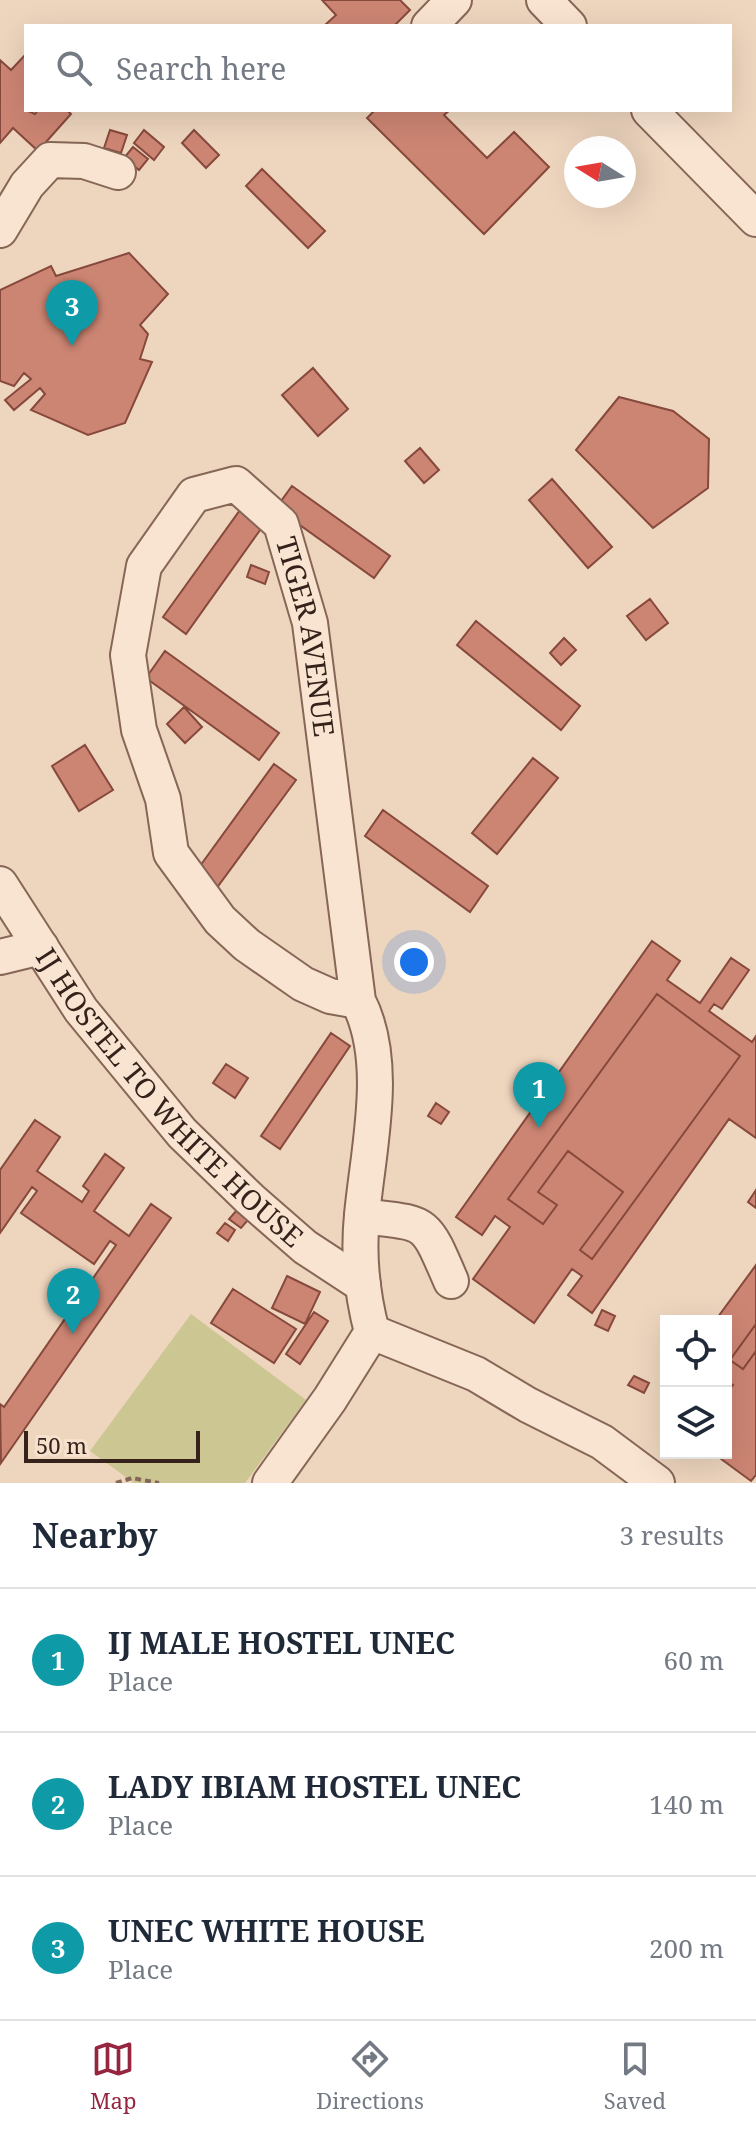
<!DOCTYPE html>
<html lang="en">
<head>
<meta charset="utf-8">
<style>
  body { margin:0; font-family:"Noto Serif",serif; background:#f6f6f7; color:#1f2937 }
  .controls { position:absolute; right:24px; bottom:24px; display:grid; overflow:hidden; border-radius:0px; box-shadow:0 8px 32px #0002 }
  .controls button { width:72px; height:72px; display:grid; place-items:center; padding:0; border:0; border-bottom:2px solid #e0e1e3; background:#fff; color:#1f2937; font:40px sans-serif }
  .compass { position:absolute; left:564px; top:136px; width:72px; height:72px; border-radius:50%; background:#fff; box-shadow:0 8px 32px #0002; rotate:281deg }
  .scale { position:absolute; left:24px; bottom:20px; width:176px; box-sizing:border-box; padding-left:8px; border:4px solid #35221b; border-top:0; font-size:22px; line-height:28px; white-space:nowrap; color:#35221b; -webkit-text-stroke:6px #f6e1cd; paint-order:stroke }
  .you { position:absolute; left:414px; top:962px; width:28px; height:28px; margin:-20px; border:6px solid #fff; border-radius:50%; background:#1a73e8; box-shadow:0 0 0 12px #1a73e833 }
  .badge { display:grid; place-items:center; width:52px; height:52px; border-radius:50%; background:#96263f; color:#fff; font-size:26px; font-weight:700 }
  .pin { position:absolute; translate:-50% -66px; filter:drop-shadow(0 2px 4px #0008) }
  .pin::after { content:''; position:absolute; top:42px; width:28px; height:24px; background:inherit; clip-path:polygon(0 0,100% 0,50% 100%) }
  .list { margin:0; padding:0; list-style:none }
  h2 { display:flex; justify-content:space-between; align-items:center; height:104px; margin:0; padding:0 32px; font-size:34px }
  h2 small { font-size:26px; font-weight:400; color:#747a83 }
  .list li { display:grid; grid-template-columns:52px 1fr auto; gap:24px; align-items:center; box-sizing:border-box; height:144px; padding:0 32px; border-top:2px solid #e0e1e3 }
  .list b { display:block; font-size:30px; white-space:nowrap }
  .list p { margin:0; font-size:26px; white-space:nowrap; color:#747a83 }
  .list em { font-size:26px; font-style:normal; color:#747a83 }
  .icon { flex:none; width:44px; height:44px; fill:none; stroke:currentColor; stroke-width:2; stroke-linecap:round; stroke-linejoin:round }
  .map { position:relative; flex:none; width:756px; height:1483px; overflow:hidden }
  .search { position:absolute; background:#fff; box-shadow:0 8px 32px #0002; left:24px; right:24px; top:24px; height:88px; display:flex; align-items:center; gap:20px; box-sizing:border-box; padding:0 28px; border-radius:0px; color:#747a83; font-size:30px }
  .sheet { height:536px; background:#fff }
  nav { display:flex; justify-content:space-around; align-items:center; box-sizing:border-box; height:112px; border-top:2px solid #e0e1e3; background:#fff; font-size:22px; color:#747a83 }
  nav a { display:grid; justify-items:center; gap:4px }
  nav .on { color:#96263f }
  .map>svg:first-child { display:block }
  .green { fill:#ccc692 }
  .building { fill:#cd8573; stroke:#86493c; stroke-width:2; fill-rule:evenodd }
  .lines { fill:none; stroke-linecap:round; stroke-linejoin:round }
  .minor-casing { stroke:#866657; stroke-width:38 }
  .path { stroke:#866657; stroke-width:4; stroke-dasharray:6 4; stroke-linecap:butt }
  .minor { stroke:#f9e4d1; stroke-width:34 }
  .labels { text-anchor:middle; stroke-width:7; stroke-linejoin:round; paint-order:stroke }
  .street-label { font-size:28px; fill:#35221b; stroke:#f6e1cd }
</style>
</head>
<body>
<div class="map">
<svg width="756" height="1483" viewBox="0 0 756 1483">
  <rect width="100%" height="100%" fill="#eed5be"/>
  <path class="green" d="M191 1314 306 1400 245 1483H134L90 1451Z"/>
  <path class="building" d="M322 0H400L410 10 394 26H324L336 15Z
    M26 54V110L35 114 38 110H67L71 114 38 151 13 128 0 143V60L11 70Z
    M375 110H450L444 115 487 158 514 132 549 167 484 234 367 118Z
    M110 130 127 135 121 153 104 148Z
    M144 130 164 147 154 160 134 143Z
    M194 130 219 155 206 168 182 143Z
    M133 147 148 159 139 170 124 158Z
    M262 169 325 231 308 248 246 186Z
    M129 253 168 294 140 325 148 334 140 359 152 362 125 423 88 435 31 410 45 394 40 388 14 410 5 400 31 379 24 373 14 386 0 381V290L51 266 56 276Z
    M313 368 348 409 318 436 282 395Z
    M619 397 673 411 709 439 708 488 653 528 576 450Z
    M420 448 439 470 424 483 405 461Z
    M552 479 612 547 588 568 529 500Z
    M292 486 390 556 374 578 276 508Z
    M245 503 268 519 186 634 163 617Z
    M251 565 269 572 265 584 247 577Z
    M650 599 668 623 646 640 627 616Z
    M476 621 580 706 561 730 457 645Z
    M564 638 576 650 561 665 550 653Z
    M165 651 279 733 259 760 146 678Z
    M184 707 202 727 185 743 167 724Z
    M85 745 113 790 79 811 52 766Z
    M533 758 558 778 497 854 472 833Z
    M274 764 296 780 213 893 192 877Z
    M383 810 488 886 470 912 365 836Z
    M652 941 680 961 667 980 700 1003 731 958 749 970 722 1009 714 1004 709 1011 752 1042 756 1036V1138L729 1119 592 1313 568 1295 582 1276 572 1269 534 1323 473 1279 510 1227 495 1216 482 1235 456 1217ZM657 994 740 1056 592 1259 580 1250 623 1192 568 1151 538 1192 557 1205 543 1224 508 1199Z
    M657 994 740 1056 592 1259 580 1250 623 1192 568 1151 538 1192 557 1205 543 1224 508 1199Z
    M331 1033 350 1046 280 1149 261 1136Z
    M226 1064 248 1078 235 1098 213 1083Z
    M436 1103 449 1112 441 1124 428 1116Z
    M35 1120 60 1137 37 1171 82 1202 89 1191 83 1186 105 1154 124 1168 94 1211 129 1236 151 1204 171 1218 1 1463 0 1404 4 1407 116 1245 110 1241 94 1264 21 1213 37 1191 32 1187 0 1233V1170Z
    M756 1190V1208L748 1202Z
    M236 1211 248 1220 241 1228 229 1219Z
    M225 1223 235 1230 228 1241 217 1233Z
    M756 1265V1324L730 1360 743 1369 756 1351V1475L751 1481 713 1453H726V1393L733 1385 726 1380V1321H715Z
    M287 1276 320 1292 305 1324 272 1308Z
    M233 1289 296 1329 274 1363 211 1323Z
    M602 1310 615 1316 608 1331 595 1325Z
    M314 1312 328 1321 300 1364 286 1354Z
    M756 1324V1351L743 1369 730 1360Z
    M634 1376 649 1383 644 1393 628 1385Z"/>
  <g class="lines">
    <defs>
      <g id="minor">
        <path d="M544 0 569 26"/>
        <path d="M429 26 454 0"/>
        <path d="M649 110 756 219"/>
        <path d="M0 230 27 185 50 160 84 161 118 172"/>
        <path id="s1" d="M0 884 81 1010 182 1133 250 1199 305 1247 363 1285"/>
        <path d="M0 957 41 947"/>
        <path d="M362 1216C428 1224 424 1218 451 1281"/>
        <path d="M372 1332 476 1374 528 1405 602 1442 657 1483"/>
        <path id="s2" d="M270 1483 330 1399 372 1332C362 1294 358 1254 362 1215 368 1149 390 1062 358 1001L330 996 303 984 247 945 220 920 171 853 163 799 139 730 128 655 144 566 194 495 236 484 281 524 310 623 358 1001"/>
      </g>
    </defs>
    <use href="#minor" class="minor-casing"/>
    <path class="path" d="M116 1483 132 1478 159 1483"/>
    <use href="#minor" class="minor"/>
  </g>
  <g class="labels">
    <g class="street-label">
      <text dy="10" stroke="none"><textPath href="#s2" startOffset="1364">TIGER AVENUE</textPath></text>
      <text dy="10" stroke="none"><textPath href="#s1" startOffset="274">IJ HOSTEL TO WHITE HOUSE</textPath></text>
    </g>
  </g>
</svg>
<div class="controls">
<button><svg class="icon" aria-label="locate" viewBox="0 0 24 24"><circle cx="12" cy="12" r="6"/><path d="M12 2v4M12 18v4M2 12h4M18 12h4"/></svg></button>
<button><svg class="icon" aria-label="layers" viewBox="0 0 24 24"><path d="M12 4l9 5-9 5-9-5zM3 14l9 5 9-5"/></svg></button>
</div>
<svg class="compass" viewBox="-18 -18 36 36"><path d="M0-13l5 13h-10z" fill="#e53935"/><path d="M0 13l5-13h-10z" fill="#747a83"/></svg>
<div class="scale">50 m</div>
<div class="you"></div>
<div class="pin badge" style="left:539px;top:1128px;background:#0f9aa8">1</div>
<div class="pin badge" style="left:73px;top:1334px;background:#0f9aa8">2</div>
<div class="pin badge" style="left:72px;top:346px;background:#0f9aa8">3</div>
<div class="search"><svg class="icon" aria-label="search" viewBox="0 0 24 24"><circle cx="10" cy="10" r="6"/><path d="M15 15l6 6"/></svg>Search here</div>
</div>
<section class="sheet">
<h2>Nearby<small>3 results</small></h2>
<ul class="list">
<li><span class="badge" style="background:#0f9aa8">1</span><div><b>IJ MALE HOSTEL UNEC</b><p>Place</p></div><em>60 m</em></li>
<li><span class="badge" style="background:#0f9aa8">2</span><div><b>LADY IBIAM HOSTEL UNEC</b><p>Place</p></div><em>140 m</em></li>
<li><span class="badge" style="background:#0f9aa8">3</span><div><b>UNEC WHITE HOUSE</b><p>Place</p></div><em>200 m</em></li>
</ul>
</section>
<nav>
<a class="on"><svg class="icon" aria-label="map" viewBox="0 0 24 24"><path d="M3 6l6-2 6 2 6-2v14l-6 2-6-2-6 2zM9 4v14M15 6v14"/></svg>Map</a>
<a><svg class="icon" aria-label="directions" viewBox="0 0 24 24"><path d="M12 3l9 9-9 9-9-9zM9 14v-3h6M13 9l2 2-2 2"/></svg>Directions</a>
<a><svg class="icon" aria-label="saved" viewBox="0 0 24 24"><path d="M7 4h10v16l-5-4-5 4z"/></svg>Saved</a>
</nav>
</body>
</html>
